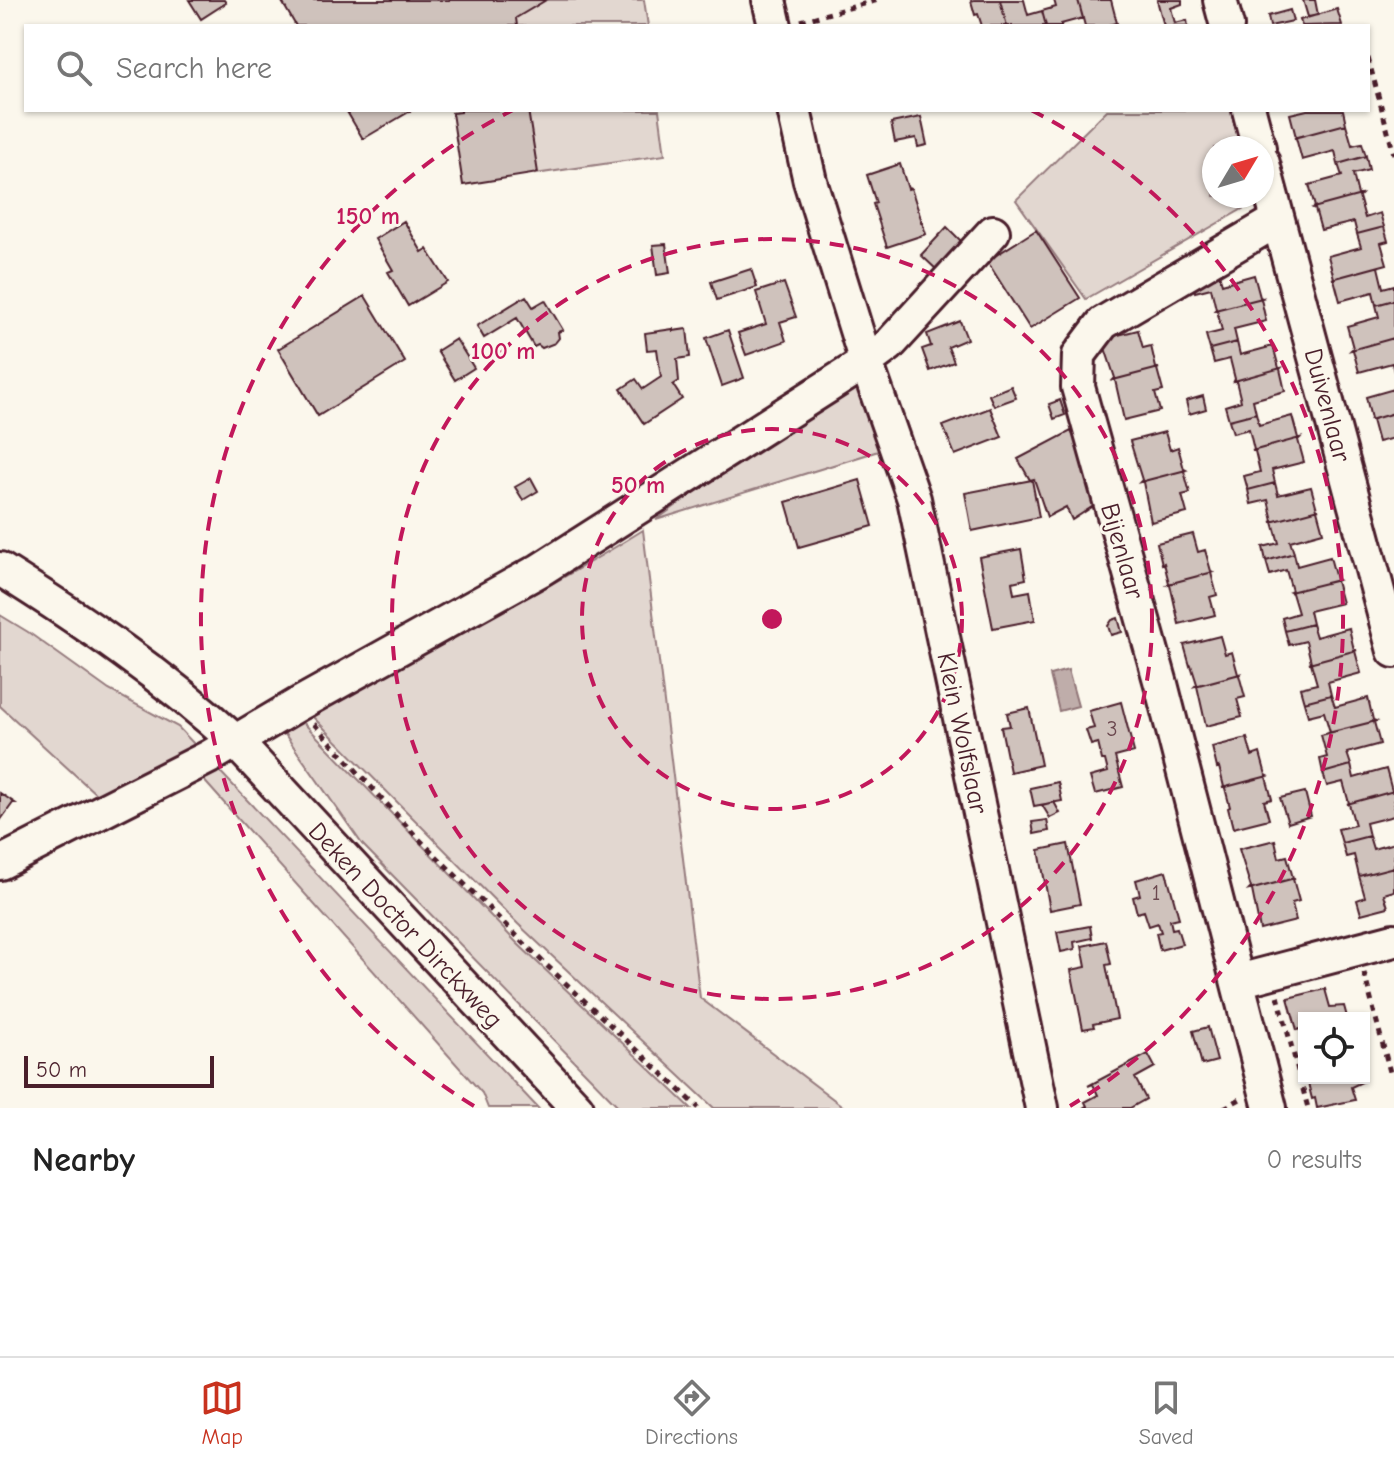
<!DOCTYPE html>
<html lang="en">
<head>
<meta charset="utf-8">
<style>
  body { margin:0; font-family:"Comic Neue",sans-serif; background:#f6f6f6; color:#222 }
  .controls { position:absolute; right:24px; bottom:24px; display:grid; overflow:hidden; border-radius:0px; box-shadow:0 2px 6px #0004 }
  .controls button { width:72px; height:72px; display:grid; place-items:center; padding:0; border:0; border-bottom:2px solid #e0e0e0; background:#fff; color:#222; font:40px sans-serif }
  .compass { position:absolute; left:1202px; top:136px; width:72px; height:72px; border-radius:50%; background:#fff; box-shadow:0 2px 6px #0004; rotate:52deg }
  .scale { position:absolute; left:24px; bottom:20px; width:190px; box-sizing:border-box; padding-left:8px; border:4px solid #4a1f2b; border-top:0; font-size:22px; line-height:28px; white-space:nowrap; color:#4a1f2b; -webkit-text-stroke:6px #fbf7ec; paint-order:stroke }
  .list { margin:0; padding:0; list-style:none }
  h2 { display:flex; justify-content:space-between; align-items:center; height:104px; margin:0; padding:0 32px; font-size:34px }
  h2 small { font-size:26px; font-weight:400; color:#767676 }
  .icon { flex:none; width:44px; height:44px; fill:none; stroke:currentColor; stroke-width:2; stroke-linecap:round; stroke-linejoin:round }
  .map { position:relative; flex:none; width:1394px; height:1108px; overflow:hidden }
  .search { position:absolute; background:#fff; box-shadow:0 2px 6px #0004; left:24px; right:24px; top:24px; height:88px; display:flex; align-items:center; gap:20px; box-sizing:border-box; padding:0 28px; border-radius:0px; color:#767676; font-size:30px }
  .sheet { height:248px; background:#fff }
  nav { display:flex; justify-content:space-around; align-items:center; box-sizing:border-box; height:112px; border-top:2px solid #e0e0e0; background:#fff; font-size:22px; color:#767676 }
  nav a { display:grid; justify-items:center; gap:4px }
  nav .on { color:#c8321e }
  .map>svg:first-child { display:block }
  .green { fill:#e2d7d0; stroke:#967b7e; stroke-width:2 }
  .water { fill:#bfadaa; stroke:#907477; stroke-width:2 }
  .building { fill:#cfc2bc; stroke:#4a1f2b; stroke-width:2 }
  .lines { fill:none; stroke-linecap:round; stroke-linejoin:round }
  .minor-casing { stroke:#4a1f2b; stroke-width:38 }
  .path { stroke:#4a1f2b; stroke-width:5; stroke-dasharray:6 6; stroke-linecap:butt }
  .minor { stroke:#fbf7ec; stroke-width:32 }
  .ring { fill:none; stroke:#c2185b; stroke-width:4; stroke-dasharray:14 10 }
  .labels { text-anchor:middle; stroke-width:6; stroke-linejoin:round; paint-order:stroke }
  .number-label { font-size:22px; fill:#6b484f }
  .street-label { font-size:26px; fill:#4a1f2b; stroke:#fbf7ec }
  .centre { fill:#c2185b; stroke:#fbf7ec; stroke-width:4 }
  .ring-label { font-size:24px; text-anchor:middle; font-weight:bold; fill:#c2185b; stroke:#fbf7ec; stroke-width:6; stroke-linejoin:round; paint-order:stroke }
</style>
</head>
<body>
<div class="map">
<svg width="1394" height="1108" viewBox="0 0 1394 1108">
  <rect width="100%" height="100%" fill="#fbf7ec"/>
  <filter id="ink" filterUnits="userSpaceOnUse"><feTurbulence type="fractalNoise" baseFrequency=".0125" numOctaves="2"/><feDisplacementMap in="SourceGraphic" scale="16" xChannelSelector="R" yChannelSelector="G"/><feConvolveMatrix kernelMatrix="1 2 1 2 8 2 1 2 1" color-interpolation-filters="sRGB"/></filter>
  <g filter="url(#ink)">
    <path class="green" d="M538 0H644L648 26H511L510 18Z
      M524 110H659L665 155 535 174Z
      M1107 110H1234L1244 148H1214V196H1257L1258 200 1086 299 1016 200Z
      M853 387 872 398 888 448 656 520 744 457Z
      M643 530 700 998 845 1108H714L518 924 307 711C420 653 535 598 643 530Z
      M0 615 28 632 109 690 178 727 538 1108H488L482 1093 201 777 109 806 0 706Z
      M296 715 518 944 691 1108H620L362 844 282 730Z"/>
    <path class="water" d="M1068 670 1078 706 1059 711 1050 675Z"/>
    <path class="building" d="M189 0H224L226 3 201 19Z
      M281 0H546L516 18 517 26H296Z
      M974 0H1000L1007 26H982L978 14 975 15 971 1Z
      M1000 0H1024L1028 15 1042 11 1046 26H1007Z
      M1054 0H1078L1083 18 1061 24V26H1046L1042 11 1056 7Z
      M1078 0H1111L1117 23 1105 26H1085Z
      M1157 0H1182V4L1171 8 1175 23 1187 20 1188 26H1164Z
      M1303 0H1315L1318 15 1308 17Z
      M1337 9 1342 25 1302 26 1300 20Z
      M1290 10 1293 21 1270 26 1268 16Z
      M346 110H412L363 139Z
      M461 110H528L538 173 463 185 452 113 461 112Z
      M1307 110H1343L1346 124 1294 138 1296 137 1290 114Z
      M921 117 927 145 918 147 916 138 895 142 891 123Z
      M1346 124 1352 145 1362 143 1366 156 1338 164 1335 151 1302 160 1296 138H1294Z
      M1366 156 1369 170 1353 174 1358 195H1361L1313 208 1315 207 1309 185 1342 176 1338 164Z
      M900 164 908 189 911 188 926 234 887 247 873 204 876 203 867 175Z
      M1361 195 1359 197 1365 218 1380 213 1384 227 1357 234 1354 222 1321 230 1315 209 1313 208Z
      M404 221 422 252 427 249 448 282 408 306 388 272 393 270 375 239Z
      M947 227 964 244 938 271 921 255Z
      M1384 227 1388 241 1381 243 1387 264 1332 279 1334 278 1328 256 1361 247 1357 234Z
      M1036 230 1080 298 1030 329 987 261Z
      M666 244 670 273 657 275 653 245Z
      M1380 266 1378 267 1383 288 1394 285V300L1376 305 1373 292 1340 301 1334 279H1332Z
      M751 269 757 287 717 300 711 282Z
      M1218 271 1222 284 1254 275 1260 297 1262 298 1215 310 1216 309 1211 288 1195 292 1191 278Z
      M784 283 796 317 780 322 786 341 746 355 738 333 766 324 756 292Z
      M365 296 405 362 318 416 278 349Z
      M526 296 533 307 545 300 563 330 558 332 559 338 555 343 542 348 538 345 534 347 517 318 484 338 477 326Z
      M1262 298 1261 299 1266 321 1234 329 1237 342 1210 349 1206 335 1222 331 1217 310H1215Z
      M1394 300V338L1351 350 1353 348 1347 326 1379 317 1376 305Z
      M960 321 967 339 948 347 954 362 930 371 922 349 931 346 927 334Z
      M673 329V331L687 329 690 357 677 359 679 381 673 385 682 399 644 424 621 389 636 379 643 389 661 377 657 349 647 350 645 333Z
      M728 330 744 378 722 386 706 338Z
      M1138 330 1143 348 1151 346 1156 368H1159L1113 380 1115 378 1102 339Z
      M1394 338V372L1392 363 1359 372 1353 350H1351Z
      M456 339 474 368 455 380 437 351Z
      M1237 342 1240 355 1273 346 1279 368H1281L1234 381 1235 379 1230 359 1214 363 1210 349Z
      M1159 368 1157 369 1163 391 1155 393 1160 411 1124 420 1115 380H1113Z
      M1281 368 1280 369 1285 391 1253 400 1256 413 1229 420 1225 406 1241 401 1236 381H1234Z
      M1011 386 1016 398 994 406 989 395Z
      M1394 389V413L1370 420 1371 419 1366 397Z
      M1203 396 1206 409 1189 414 1186 401Z
      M1060 400 1065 415 1054 419 1049 404Z
      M990 408 1002 437 955 455 943 426Z
      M1256 413 1259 425 1292 416 1298 438H1300L1252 451 1254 450 1249 429 1233 433 1229 420Z
      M1394 413V438L1378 442 1372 420H1370Z
      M1071 431 1086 460 1095 505 1072 520 1066 507 1047 517 1034 479 1030 480 1018 459Z
      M1165 432 1170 450 1178 447 1184 469 1186 470 1140 482 1142 480 1130 441Z
      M1300 438 1298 440 1304 462 1272 470 1275 483 1248 490 1244 476 1260 472 1255 451H1252Z
      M1186 470 1184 471 1190 493 1182 495 1187 513 1151 522 1143 482H1140Z
      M531 478 538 491 523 500 515 487Z
      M860 480 873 526 799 547 786 502Z
      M1032 480 1039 517 972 531 965 493Z
      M1275 483 1278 495 1311 487 1317 509H1319L1271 522 1273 521 1268 500 1251 504 1248 490Z
      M1319 509 1317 510 1323 532 1290 541 1294 553 1266 561 1263 547 1279 543 1273 522H1271Z
      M1193 534 1198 552 1205 550 1211 571 1213 572 1168 584 1169 583 1164 563 1162 564 1157 543Z
      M1021 549 1026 579 1012 582 1014 594 1030 591 1035 620 993 628 979 557Z
      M1294 553 1297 566 1330 557 1336 579 1338 580 1290 592 1292 591 1286 570 1270 575 1266 561Z
      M1213 572 1211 573 1217 595 1210 597 1215 615 1179 624 1170 584H1168Z
      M1338 580 1336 581 1342 603 1309 611 1312 624 1285 631 1282 618 1298 613 1292 593 1290 592Z
      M1118 618 1122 632 1111 635 1108 626 1112 620Z
      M1312 624 1316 637 1349 628 1354 650H1357L1309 663 1311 662 1306 641 1289 645 1285 631Z
      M1220 636 1225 654 1232 652 1238 674H1240L1195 686 1197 684 1191 665 1190 666 1184 645Z
      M1357 650 1355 651 1361 673 1328 682 1331 695 1304 702 1300 688 1317 684 1311 663H1309Z
      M1240 674 1239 675 1245 697 1237 699 1242 717 1206 726 1197 686H1195Z
      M1331 695 1335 707 1368 698 1373 720 1376 721 1328 733 1330 732 1324 712 1308 716 1304 702Z
      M1121 702 1134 752 1115 757 1123 787 1095 794 1090 777 1108 772 1105 760H1102L1098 743 1091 745 1086 730 1094 728 1089 711Z
      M1029 708 1041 765 1010 772 1001 727 1010 726 1007 713Z
      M1376 721 1374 722 1380 744 1347 753 1351 765 1323 773 1320 759 1327 757 1321 735Z
      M1247 738 1252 756 1260 753 1266 775 1268 776 1222 788 1224 787 1219 767 1217 768 1212 747Z
      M1351 765 1354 778 1386 769 1392 791H1394L1347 804 1349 803 1343 782 1327 786 1323 773Z
      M1268 776 1266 777 1272 799 1264 801 1269 819 1233 828 1228 808 1230 807 1225 788H1222Z
      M1058 782 1062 801 1034 806 1030 788Z
      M1394 791V816L1366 823 1369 836 1342 843 1338 829 1355 825 1349 804H1347Z
      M1305 792 1311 816 1288 823 1280 798Z
      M0 793 15 803H13L0 821Z
      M1054 802 1060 813 1050 818 1042 805Z
      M1047 820 1049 831 1034 834 1032 822Z
      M1369 836 1373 849 1394 843V867L1359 876 1354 855 1346 857 1342 843Z
      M1275 840 1279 858 1287 856 1293 878H1295L1249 890 1251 888 1239 849Z
      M1068 844 1080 904 1050 910 1039 850Z
      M1394 867V891L1384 894 1388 907 1361 914 1357 900 1365 897 1359 876Z
      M1166 871 1179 918 1170 920 1172 929 1177 928 1182 944 1160 950 1156 933 1161 932 1158 923 1149 926 1144 911 1137 913 1133 897 1140 895 1136 880Z
      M1295 878 1293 879 1299 901 1292 903 1296 921 1260 930 1252 890H1249Z
      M1090 926 1092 938 1074 942 1075 949 1061 952 1057 932Z
      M1106 941 1111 964 1106 965 1117 1019 1093 1024 1094 1027 1083 1029 1071 970 1086 967 1082 946Z
      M1325 989 1330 1007 1344 1006 1347 1017 1304 1018V1028L1297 1030 1288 998Z
      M1208 1027 1217 1061 1202 1065 1193 1031Z
      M1148 1054 1155 1067 1135 1078 1146 1099 1130 1108H1083L1087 1106 1085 1102 1098 1095 1093 1084 1088 1086Z
      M1330 1078H1363L1364 1081 1351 1087 1355 1100 1317 1108 1315 1098 1312 1099 1308 1083Z"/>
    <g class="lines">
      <defs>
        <path id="minor" d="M769 0 775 26
          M1220 0 1227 26
          M794 110 810 181 866 362 914 499 1042 1108
          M1249 110 1259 148
          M1262 160 1394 651
          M0 569C83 621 164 676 236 742L577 1108
          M0 863 209 757 297 705 540 570 866 362 889 345 993 232
          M1238 981 1394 940
          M1270 1108 1161 684 1078 387 1079 355 1103 323 1278 220"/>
      </defs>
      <use href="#minor" class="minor-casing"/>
      <path class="path" d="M801 21 878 0
        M1368 58 1394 154
        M314 724 415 835 542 961 699 1108
        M1364 973 1390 1072
        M1278 996 1308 1108
        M1224 1108 1242 1098"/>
      <use href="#minor" class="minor"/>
    </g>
  </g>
  <g class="ring">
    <circle cx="772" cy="619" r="190"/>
    <circle cx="772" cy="619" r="380"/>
    <path d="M474 1106A571 571 0 0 1 513 110M1031 110A571 571 0 0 1 1070 1106"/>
  </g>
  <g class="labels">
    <g class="number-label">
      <text x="1112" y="736">3</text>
      <text x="1156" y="900">1</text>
    </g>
    <g class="street-label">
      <text transform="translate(1328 405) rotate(75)" y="9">Duivenlaar</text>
      <text transform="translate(1123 551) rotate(74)" y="9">Bijenlaar</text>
      <text transform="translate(963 733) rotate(78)" y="9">Klein Wolfslaar</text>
      <text transform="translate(406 925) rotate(47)" y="9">Deken Doctor Dirckxweg</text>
    </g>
  </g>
  <circle cx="772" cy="619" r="12" class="centre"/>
  <g class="ring-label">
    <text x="368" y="224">150 m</text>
    <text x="503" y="359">100 m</text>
    <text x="638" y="493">50 m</text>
  </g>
</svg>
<div class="controls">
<button><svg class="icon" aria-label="locate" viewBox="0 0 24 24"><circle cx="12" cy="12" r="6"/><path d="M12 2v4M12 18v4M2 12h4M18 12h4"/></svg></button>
</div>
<svg class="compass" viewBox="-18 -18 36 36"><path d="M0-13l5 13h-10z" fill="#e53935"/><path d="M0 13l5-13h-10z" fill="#767676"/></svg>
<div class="scale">50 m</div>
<div class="search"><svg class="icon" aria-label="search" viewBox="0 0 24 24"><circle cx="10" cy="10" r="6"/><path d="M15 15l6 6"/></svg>Search here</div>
</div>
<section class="sheet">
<h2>Nearby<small>0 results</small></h2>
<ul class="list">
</ul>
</section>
<nav>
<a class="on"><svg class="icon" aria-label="map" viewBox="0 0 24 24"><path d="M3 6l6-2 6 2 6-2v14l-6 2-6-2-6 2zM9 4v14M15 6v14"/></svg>Map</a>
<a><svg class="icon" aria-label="directions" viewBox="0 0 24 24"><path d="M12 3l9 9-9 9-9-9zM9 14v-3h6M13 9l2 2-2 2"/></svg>Directions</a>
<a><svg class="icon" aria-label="saved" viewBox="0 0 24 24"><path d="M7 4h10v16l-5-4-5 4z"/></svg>Saved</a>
</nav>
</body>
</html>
